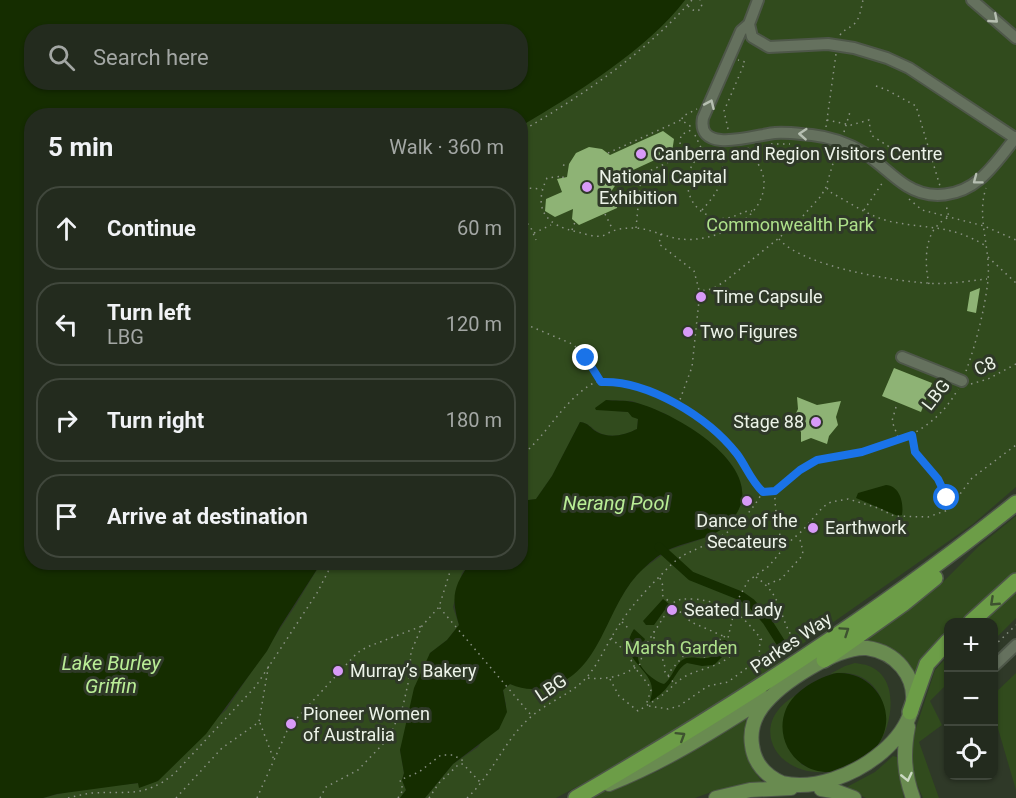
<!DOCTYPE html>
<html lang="en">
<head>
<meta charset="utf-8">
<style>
  body { margin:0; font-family:Roboto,sans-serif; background:#2f372b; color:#f1f3f6 }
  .controls { position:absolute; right:18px; bottom:18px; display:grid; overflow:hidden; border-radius:12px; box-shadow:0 2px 4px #0004 }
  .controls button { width:54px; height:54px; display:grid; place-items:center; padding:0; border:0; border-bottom:2px solid #40473c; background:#232b1e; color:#f1f3f6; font:30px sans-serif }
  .stop { position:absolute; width:18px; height:18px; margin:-14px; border:4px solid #1a73e8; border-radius:50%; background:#fff }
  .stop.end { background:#1a73e8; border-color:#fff; box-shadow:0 2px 6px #0008 }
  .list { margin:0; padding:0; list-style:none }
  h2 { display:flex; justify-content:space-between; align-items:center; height:78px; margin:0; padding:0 24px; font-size:26px }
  h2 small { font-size:20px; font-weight:400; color:#a3a7a4 }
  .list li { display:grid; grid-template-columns:39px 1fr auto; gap:18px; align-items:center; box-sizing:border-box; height:84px; margin:0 12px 12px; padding:0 12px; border:2px solid #40473c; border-radius:24px }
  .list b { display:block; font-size:22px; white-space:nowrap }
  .list p { margin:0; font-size:20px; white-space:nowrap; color:#a3a7a4 }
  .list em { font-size:20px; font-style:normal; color:#a3a7a4 }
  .icon { flex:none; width:33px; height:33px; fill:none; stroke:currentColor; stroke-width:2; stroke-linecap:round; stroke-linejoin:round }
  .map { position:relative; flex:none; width:1016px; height:798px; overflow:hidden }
  .search { position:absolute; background:#232b1e; box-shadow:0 2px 4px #0004; left:24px; top:24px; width:504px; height:66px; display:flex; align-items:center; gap:15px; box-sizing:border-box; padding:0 21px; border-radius:24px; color:#a3a7a4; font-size:22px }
  .panel { position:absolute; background:#232b1e; box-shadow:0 2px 4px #0004; left:24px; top:108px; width:504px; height:462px; border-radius:24px }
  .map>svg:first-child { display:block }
  .green { fill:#314b1d }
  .water { fill:#152d00; fill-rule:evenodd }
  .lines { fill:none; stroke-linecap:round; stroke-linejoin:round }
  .canal { stroke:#152d00; stroke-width:9 }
  .building { fill:#8eb375 }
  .minor-casing { stroke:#4e5749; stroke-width:14 }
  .major-casing { stroke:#4e5749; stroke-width:16 }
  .highway-casing { stroke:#4e5749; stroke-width:18 }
  .path { stroke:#8b9385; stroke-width:1.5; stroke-dasharray:1.5 4.5; stroke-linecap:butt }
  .minor { stroke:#65715e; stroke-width:10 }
  .major { stroke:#698b50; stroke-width:14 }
  .highway { stroke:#6c9d47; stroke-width:15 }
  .oneway { stroke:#b6bfb1 }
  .oneway2 { stroke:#3e5230 }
  .oneway3 { stroke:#cbd9c2 }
  .route { stroke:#1a73e8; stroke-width:8 }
  .poi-dot { fill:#d89af8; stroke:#2f3928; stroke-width:2 }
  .labels { text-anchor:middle; stroke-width:6; stroke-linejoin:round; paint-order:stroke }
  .poi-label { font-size:18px; fill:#ecf3e8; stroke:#2f3928; text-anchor:start }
  .park-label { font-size:18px; fill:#ade08a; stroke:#2f3928 }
  .street-label { font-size:18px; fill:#ecf3e8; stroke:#2f3928 }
  .water-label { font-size:20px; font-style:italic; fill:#b9ed96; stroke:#2f3928 }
</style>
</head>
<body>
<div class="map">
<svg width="1016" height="798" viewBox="0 0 1016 798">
  <rect width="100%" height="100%" fill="#2f3928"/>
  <path class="green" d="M685 0H1016V487L973 524 781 659 782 663 640 753 556 798H425L453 764 478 747 506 705 503 690 510 684 535 690 563 683 599 641 611 613 630 583 640 571 669 550 702 539 742 503V487L666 414 632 401 606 400 617 411 628 412 638 419 637 429C625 435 610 439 598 432 591 428 589 423 580 422L552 476 536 499 521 501V126L534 118 665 22Z
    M1016 516V574L964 622H948V635L916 677 907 663 864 642 863 640 937 588 979 546Z
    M321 563H470L462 573 453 607 459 625 447 640 430 653 400 750 404 773 402 780 406 790 400 798H43C74 789 107 786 139 783V787L226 710 295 606Z
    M1016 591V618L994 640V622H984Z
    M948 656V683L930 701 942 725 919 742 939 798H923L908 764 914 734 935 670Z
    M855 663C859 664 865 664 869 666 900 678 893 725 877 746 898 709 875 665 830 674L845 666Z
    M1016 673V790L994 715V694Z
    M798 694 791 701 801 764 809 768 826 772C774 776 746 722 798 694Z
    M746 718C744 746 745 759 762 782L714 791 695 798H588L658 771Z
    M893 756 897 757 904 798H866L845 788 875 772Z"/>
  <path class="water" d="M0 0H685C648 49 574 95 521 126L520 116H32V562L321 563 280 627 267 651 206 734 158 781 139 788 138 783 57 794 43 798H0ZM32 32H520V82H32Z
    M606 400C614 401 625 400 633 402 674 411 778 471 730 522 713 540 689 540 668 550 658 555 648 564 640 572 605 607 602 673 549 687 535 690 523 690 510 684L503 690 507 712 499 729 453 764 425 798H400L406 790 402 780 404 773 400 750 414 688 430 653 447 640 459 625C451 597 453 587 470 563L520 562 521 501 536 499 552 476 580 422C589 423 590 428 597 432 610 439 625 435 637 429L638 419 632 417 628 412 596 410 595 408Z
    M886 485C900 486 904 503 902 515L898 516 856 498 858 493Z
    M663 599 669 604 654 625H646L643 621Z
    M634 629 645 639C643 644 639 651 638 657 638 668 655 682 664 684 673 678 675 662 686 658 694 656 703 660 711 657L720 641 725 640C730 643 733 647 732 653L722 657 714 665 702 666 687 663C678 668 675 678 668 686 663 693 657 697 650 702 650 699 653 693 652 689 651 667 615 658 634 629Z
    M837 673C875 671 901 714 877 746 872 752 865 756 859 760 850 767 837 773 825 772 794 770 774 738 786 709 794 691 818 677 837 673Z"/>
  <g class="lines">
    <path class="canal" d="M659 547 691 576 741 596 751 603 767 621 786 651"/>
  </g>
  <path class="building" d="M663 131 674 139 672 152 631 171 642 179 632 185 621 177 610 193 618 199 617 208 579 225 572 219 573 209 555 217 545 211 546 199 562 192 557 179 567 177 569 164 576 153 589 147 602 149 610 155Z
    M980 288 976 313 967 311 970 292Z
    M894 368 932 383 921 412 882 396Z
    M797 397 817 405 841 401 836 417 838 425 829 436 827 444 811 438 801 442V432L793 419 798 409Z"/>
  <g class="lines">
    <defs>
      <path id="minor" d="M758 0 749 24 741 31 703 118C696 156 759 134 775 133 787 132 800 134 812 135 830 137 848 143 864 153 879 162 892 177 907 186 931 201 960 196 980 179 994 167 1005 151 1016 137
        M972 0 1016 38
        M749 24 752 37 769 47 828 44 854 48 887 58 909 68 1015 138
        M902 357 962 381
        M994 666 1016 645"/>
      <path id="major" d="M867 648C881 650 893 656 902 667 947 723 845 798 782 783 766 776 754 763 752 745 750 732 754 718 762 707 780 683 837 646 867 648Z
        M908 727C903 753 904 773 913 798
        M609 784C667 761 713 731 765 698
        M821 789 838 792 854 798
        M716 798 750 790 791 788"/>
      <path id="highway" d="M971 622 1016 581
        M824 660 903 604 935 578
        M910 712 927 664 948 641
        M576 798C729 709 878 614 1016 503"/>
    </defs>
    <use href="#minor" class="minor-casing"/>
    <use href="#major" class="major-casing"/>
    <use href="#highway" class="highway-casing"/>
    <path class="path" d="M688 6 693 10 698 11 702 7 700 0
      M840 35C844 29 847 30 853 25 860 20 861 8 863 0
      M876 86 887 90 916 106 940 186
      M682 119 683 116 697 109
      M827 120 851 125 869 120 871 135 894 150V163
      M826 127 836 54
      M728 129 724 111 745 62 738 60
      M520 132C583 95 644 54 692 0
      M844 132 850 112
      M695 135 703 152
      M680 144 681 135 693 129
      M771 144H790
      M608 153 681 120 693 128
      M703 153C678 171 684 212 717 218 733 221 744 209 752 211
      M563 165 568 166
      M625 173 632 179 684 155 696 151 716 156 749 148
      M563 178V176L547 178C532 210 547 226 578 232 585 234 594 237 601 236 605 236 609 232 613 231 620 228 628 228 636 228 651 229 665 237 680 239 712 243 762 222 764 185 765 171 755 160 749 148
      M827 188 830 192C849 202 871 218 893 222 929 229 952 225 986 246
      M520 194 527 188 542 189
      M618 199 639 189
      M909 199 922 210 984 226 1016 240
      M702 210C718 192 723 184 723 159L717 156
      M864 210 883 182
      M520 214 531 228 536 240
      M605 214 613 230
      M636 228 641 176
      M572 230 575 222
      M534 233 551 225
      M661 234 659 244 694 271 699 290
      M779 239C802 266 892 281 927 283 947 285 968 281 987 279
      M988 257 1016 283
      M929 284C925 267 924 239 937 226 940 222 945 219 949 217L946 205
      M520 322 570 343 579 349 601 382
      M966 371C976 344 985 308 988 280 991 248 976 218 986 188
      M971 384 988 379 1016 364
      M678 405 692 367 700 291 712 289 724 282 779 238 802 217 821 196 826 187 837 150
      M896 407 892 421 899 440
      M912 435 915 452 938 479 952 506
      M520 457C547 435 561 404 590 385 614 370 676 402 697 416 711 426 722 439 734 451 746 463 750 480 763 492
      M763 492C783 493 798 468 817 460 831 455 847 455 862 452 902 443 938 426 958 389
      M775 492C774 510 780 531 782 550
      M453 562 439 607 531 715
      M756 577C784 597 777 614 794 640
      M660 578 663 586 662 595 691 622 723 636
      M768 584 781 579 802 556 803 551 799 536
      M622 622 629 629
      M654 631C652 647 666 657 665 672L674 683
      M611 638 628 654 635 668 648 684 651 690 646 705
      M994 646 1016 625
      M668 676 671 670 687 652 705 657C713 653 716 643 723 636L727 638
      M588 678C607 680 625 676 640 664L644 648 672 604C678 598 685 599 694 599 730 603 743 615 764 643
      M610 679 619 696 638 711C647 705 657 700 666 692 672 687 677 681 684 677 702 667 721 668 735 651L728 638 736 603 748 581 769 566 788 543 802 531 823 507 831 502 848 499 878 508 894 516 928 517 948 510 972 478 1016 445
      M649 706 668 709 679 706 708 686 728 682 759 659 760 639
      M260 723 274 760
      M68 798C76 796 84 794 92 793 127 791 144 798 174 774L256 686 317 593 333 562
      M176 798 222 748 259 722 269 663
      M257 798 287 731 298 717 357 653 367 647 422 626
      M320 798 326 787 358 770 383 744 391 733 403 706 409 679 411 652 422 626 439 607
      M398 798 403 790 400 780 419 772 441 755H453L462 760 463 764
      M429 798 439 783 459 764H463L480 782
      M467 798C493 774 505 738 532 716 549 701 572 694 587 677 599 663 606 645 616 630 629 608 647 589 665 571 683 551 694 552 715 540 735 529 751 513 762 493"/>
    <use href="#minor" class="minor"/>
    <use href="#major" class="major"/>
    <use href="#highway" class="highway"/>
  </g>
  <defs><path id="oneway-chevron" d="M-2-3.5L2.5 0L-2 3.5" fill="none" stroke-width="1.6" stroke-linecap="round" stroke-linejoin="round" transform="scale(1.5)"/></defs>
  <g class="oneway">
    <use href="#oneway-chevron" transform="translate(994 19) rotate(41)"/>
    <use href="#oneway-chevron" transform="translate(710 104) rotate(-66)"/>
    <use href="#oneway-chevron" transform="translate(803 134) rotate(-176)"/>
    <use href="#oneway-chevron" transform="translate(977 180) rotate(143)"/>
  </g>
  <g class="oneway2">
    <use href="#oneway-chevron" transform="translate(994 602) rotate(137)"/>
    <use href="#oneway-chevron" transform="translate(845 631) rotate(-34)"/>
    <use href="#oneway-chevron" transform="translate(681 736) rotate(-32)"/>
  </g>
  <use class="oneway3" href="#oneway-chevron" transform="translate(907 777) rotate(77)"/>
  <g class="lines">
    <path class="route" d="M586 358 601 382C648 380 708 417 737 454 746 466 751 481 763 492L775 491 800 470 817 460 862 452 912 435 915 452 938 479 947 498"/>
  </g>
  <g class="poi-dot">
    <circle cx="641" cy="154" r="6"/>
    <circle cx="587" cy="187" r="6"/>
    <circle cx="701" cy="297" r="6"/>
    <circle cx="688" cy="332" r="6"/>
    <circle cx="816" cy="422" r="6"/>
    <circle cx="747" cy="501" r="6"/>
    <circle cx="813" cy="528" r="6"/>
    <circle cx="672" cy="610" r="6"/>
    <circle cx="338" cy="671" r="6"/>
    <circle cx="291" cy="724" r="6"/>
  </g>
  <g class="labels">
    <g class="poi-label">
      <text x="653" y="160">Canberra and Region Visitors Centre</text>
      <text x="599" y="183">National Capital<tspan x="599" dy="21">Exhibition</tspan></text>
      <text x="713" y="303">Time Capsule</text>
      <text x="700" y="338">Two Figures</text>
      <text x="804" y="428" text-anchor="end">Stage 88</text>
      <text x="747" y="527" text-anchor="middle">Dance of the<tspan x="747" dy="21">Secateurs</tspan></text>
      <text x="825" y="534">Earthwork</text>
      <text x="684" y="616">Seated Lady</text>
      <text x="350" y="677">Murray’s Bakery</text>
      <text x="303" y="720">Pioneer Women<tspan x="303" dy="21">of Australia</tspan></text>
    </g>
    <g class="park-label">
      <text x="790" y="231">Commonwealth Park</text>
      <text x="681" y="654">Marsh Garden</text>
    </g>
    <g class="street-label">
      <text transform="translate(985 366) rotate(-24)" y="6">C8</text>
      <text transform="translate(936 395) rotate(-52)" y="6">LBG</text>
      <text transform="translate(791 643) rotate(-34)" y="6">Parkes Way</text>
      <text transform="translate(551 688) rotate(-34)" y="6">LBG</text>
    </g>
    <g class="water-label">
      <text x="616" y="510">Nerang Pool</text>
      <text x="111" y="670">Lake Burley<tspan x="111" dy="23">Griffin</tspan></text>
    </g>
  </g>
</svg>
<div class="controls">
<button>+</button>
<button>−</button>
<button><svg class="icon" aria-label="locate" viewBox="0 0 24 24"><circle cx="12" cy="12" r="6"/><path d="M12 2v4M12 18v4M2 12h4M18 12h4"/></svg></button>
</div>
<div class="stop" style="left:947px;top:498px"></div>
<div class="stop end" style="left:586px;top:358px"></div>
<div class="search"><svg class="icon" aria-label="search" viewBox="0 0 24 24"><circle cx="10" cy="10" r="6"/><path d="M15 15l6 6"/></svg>Search here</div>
<section class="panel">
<h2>5 min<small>Walk · 360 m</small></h2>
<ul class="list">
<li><svg class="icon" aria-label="ahead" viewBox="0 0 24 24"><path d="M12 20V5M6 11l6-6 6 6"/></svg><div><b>Continue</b></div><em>60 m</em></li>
<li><svg class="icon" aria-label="left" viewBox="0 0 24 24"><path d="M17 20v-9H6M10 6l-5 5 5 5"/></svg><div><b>Turn left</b><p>LBG</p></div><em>120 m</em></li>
<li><svg class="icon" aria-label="right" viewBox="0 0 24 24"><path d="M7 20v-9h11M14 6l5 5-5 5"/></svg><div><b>Turn right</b></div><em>180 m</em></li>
<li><svg class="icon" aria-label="arrive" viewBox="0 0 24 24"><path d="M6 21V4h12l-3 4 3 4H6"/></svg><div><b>Arrive at destination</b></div></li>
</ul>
</section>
</div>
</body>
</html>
